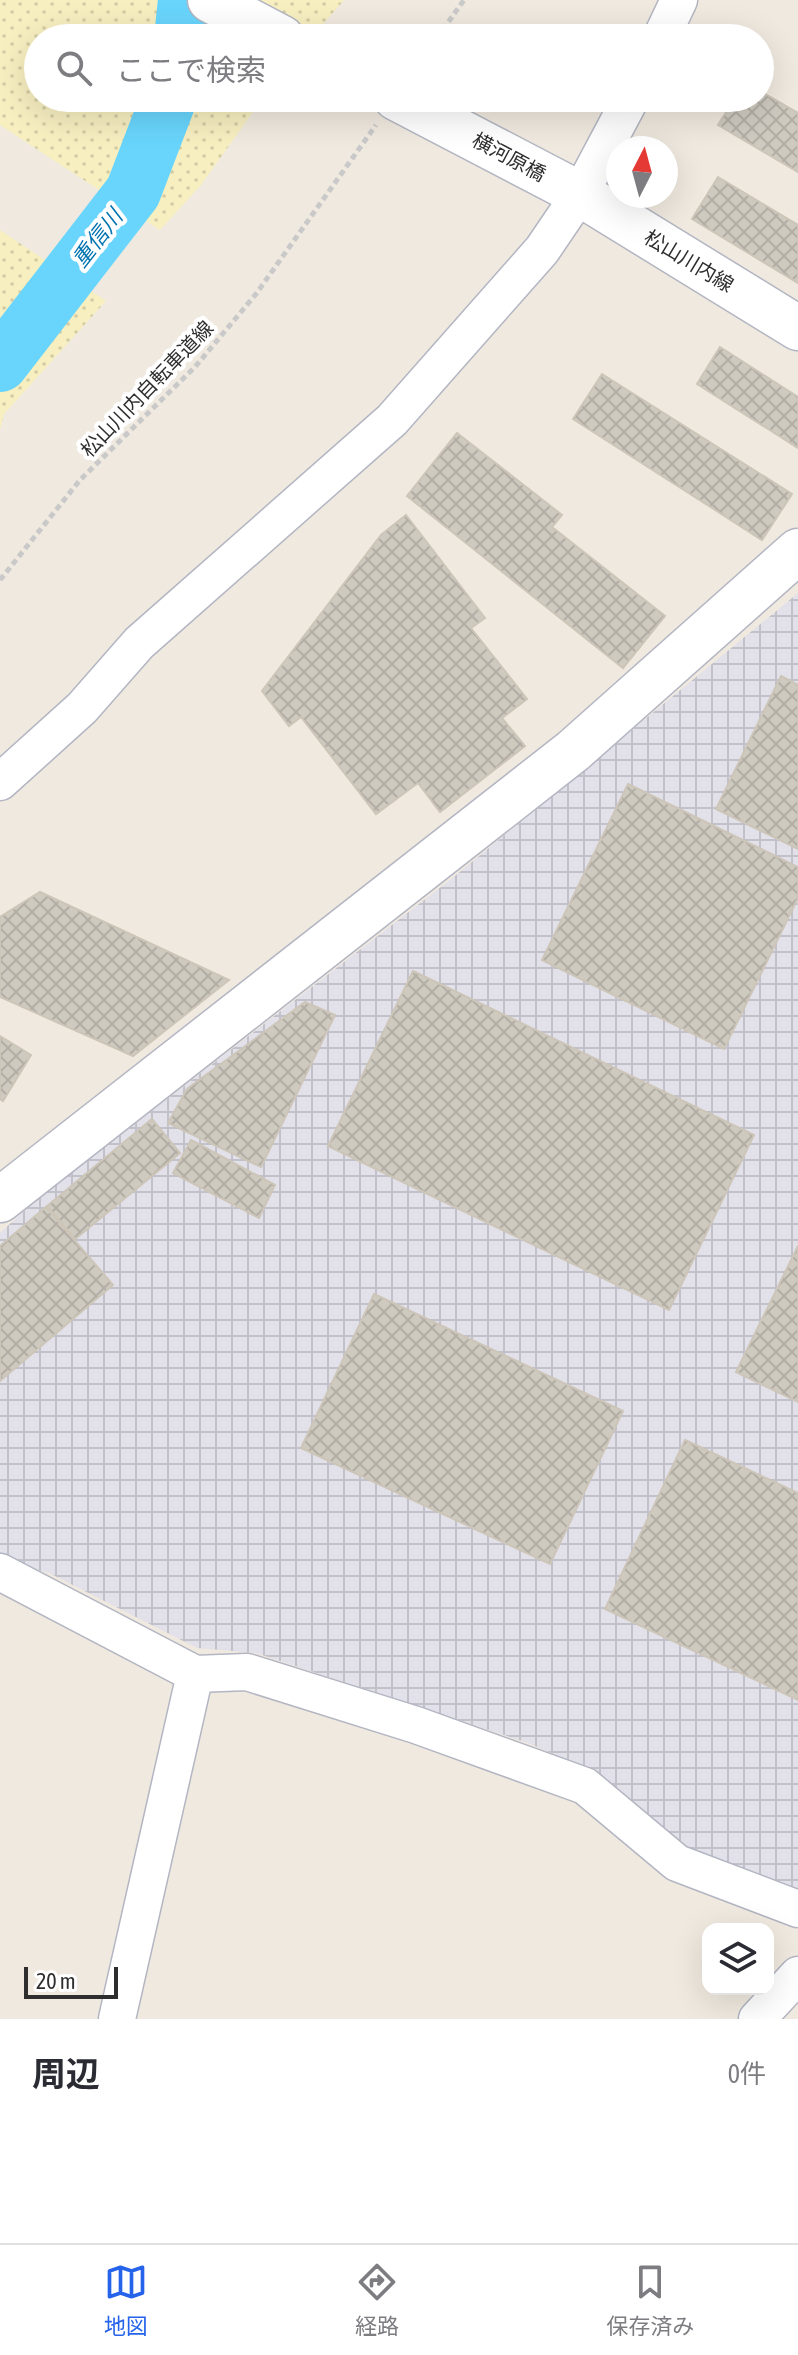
<!DOCTYPE html>
<html lang="ja">
<head>
<meta charset="utf-8">
<style>
  body { margin:0; font-family:"Asap Condensed","Noto Sans JP",sans-serif; background:#f2f2f3; color:#2b2b33 }
  .controls { position:absolute; right:24px; bottom:24px; display:grid; overflow:hidden; border-radius:16px; box-shadow:0 8px 32px #0002 }
  .controls button { width:72px; height:72px; display:grid; place-items:center; padding:0; border:0; border-bottom:2px solid #e1e1e2; background:#fff; color:#2b2b33; font:40px sans-serif }
  .compass { position:absolute; left:606px; top:136px; width:72px; height:72px; border-radius:50%; background:#fff; box-shadow:0 8px 32px #0002; rotate:6deg }
  .scale { position:absolute; left:24px; bottom:20px; width:94px; box-sizing:border-box; padding-left:8px; border:4px solid #2e2e2e; border-top:0; font-size:22px; line-height:28px; white-space:nowrap; color:#2e2e2e; -webkit-text-stroke:6px #fff; paint-order:stroke }
  .list { margin:0; padding:0; list-style:none }
  h2 { display:flex; justify-content:space-between; align-items:center; height:104px; margin:0; padding:0 32px; font-size:34px }
  h2 small { font-size:26px; font-weight:400; color:#7c7c81 }
  .icon { flex:none; width:44px; height:44px; fill:none; stroke:currentColor; stroke-width:2; stroke-linecap:round; stroke-linejoin:round }
  .map { position:relative; flex:none; width:798px; height:2019px; overflow:hidden }
  .search { position:absolute; background:#fff; box-shadow:0 8px 32px #0002; left:24px; right:24px; top:24px; height:88px; display:flex; align-items:center; gap:20px; box-sizing:border-box; padding:0 28px; border-radius:44px; color:#7c7c81; font-size:30px }
  .sheet { height:224px; background:#fff }
  nav { display:flex; justify-content:space-around; align-items:center; box-sizing:border-box; height:112px; border-top:2px solid #e1e1e2; background:#fff; font-size:22px; color:#7c7c81 }
  nav a { display:grid; justify-items:center; gap:4px }
  nav .on { color:#2563eb }
  .map>svg:first-child { display:block }
  .industrial { fill:url(#industrial-grid) }
  .sand { fill:url(#sand-dots) }
  .lines { fill:none; stroke-linecap:round; stroke-linejoin:round }
  .river { stroke:#69d5fc; stroke-width:56 }
  .building { fill:url(#building-cross-hatch); stroke:#ccc5b8; stroke-width:2 }
  .street-casing { stroke:#b3b6c2; stroke-width:39 }
  .secondary-casing { stroke:#b3b6c2; stroke-width:47 }
  .path { stroke:#c9c9c9; stroke-width:5; stroke-dasharray:6 4; stroke-linecap:butt }
  .street { stroke:#fff; stroke-width:36 }
  .secondary { stroke:#fff; stroke-width:44 }
  .labels { text-anchor:middle; stroke-width:8; stroke-linejoin:round; paint-order:stroke }
  .street-label { font-size:20px; fill:#2e2e2e; stroke:#fff }
  .water-label { font-size:22px; font-style:italic; fill:#0074b0; stroke:#fff }
</style>
</head>
<body>
<div class="map">
<svg width="798" height="2019" viewBox="0 0 798 2019">
  <defs>
    <pattern id="industrial-grid" width="8" height="8" patternUnits="userSpaceOnUse" patternTransform="scale(2)"><rect width="8" height="8" fill="#e2e0e9"/><path d="M0 4h8M4 0v8" fill="none" stroke="#c2c0c8"/></pattern>
    <pattern id="sand-dots" width="8" height="8" patternUnits="userSpaceOnUse" patternTransform="scale(2)"><rect width="8" height="8" fill="#f7efc0"/><path d="M2 2h.1M6 6h.1" fill="none" stroke="#d4cda5" stroke-width="1.8" stroke-linecap="round"/></pattern>
    <pattern id="building-cross-hatch" width="8" height="8" patternUnits="userSpaceOnUse" patternTransform="scale(2)"><rect width="8" height="8" fill="#cfcac0"/><path d="M0 0l8 8M0 8l8-8" fill="none" stroke="#b2aea5"/></pattern>
  </defs>
  <rect width="100%" height="100%" fill="#f0e9df"/>
  <path class="industrial" d="M798 593V1896L687 1847 586 1768 528 1743 256 1653 197 1648 49 1573 12 1564 0 1557V1233L34 1202 450 880Z"/>
  <path class="sand" d="M0 0H344L311 38H38V98H263L201 185 160 230 0 125Z
    M0 230 106 301 4 414 0 430Z"/>
  <g class="lines">
    <path class="river" d="M182 38 186 0
      M0 364 133 192 169 98"/>
  </g>
  <path class="building" d="M760 91 798 113V172L718 125 735 98H760Z
    M718 177 798 225V283L692 219Z
    M720 347 798 397V448L697 384Z
    M602 374 792 494 762 540 573 419Z
    M457 433 562 515 552 527 665 616 623 668 407 496Z
    M406 515 485 618 471 628 527 699 502 718 525 746 440 812 418 783 376 814 301 717 289 726 262 691 381 535Z
    M781 676 798 685V849L716 809Z
    M628 784 798 867V898L724 1049 542 960Z
    M40 892 229 980 133 1056 0 997V917Z
    M413 971 754 1135 669 1310 328 1146Z
    M305 1002 335 1015 261 1167 168 1123 187 1089Z
    M0 1036 31 1055 3 1101 0 1099Z
    M152 1119 180 1153 75 1239 47 1206Z
    M191 1140 275 1185 259 1218 173 1173Z
    M46 1207 113 1285 0 1381V1246Z
    M798 1246V1402L736 1372Z
    M374 1294 623 1411 550 1564 301 1448Z
    M685 1440 798 1493V1700L605 1609Z"/>
  <g class="lines">
    <defs>
      <path id="street" d="M661 38 679 0
        M0 782 82 708 139 643 392 420 542 250 580 194 631 98
        M0 1572 195 1674 247 1672 416 1725 585 1786 677 1863 798 1909
        M117 2019 195 1674
        M757 2019 798 1975"/>
      <path id="secondary" d="M210 0 282 38
        M396 98 580 194 798 328
        M0 1200 573 751 798 551"/>
    </defs>
    <use href="#street" class="street-casing"/>
    <use href="#secondary" class="secondary-casing"/>
    <path class="path" d="M437 38 464 0
      M0 580 80 480 195 367 256 294 376 125"/>
    <use href="#street" class="street"/>
    <use href="#secondary" class="secondary"/>
  </g>
  <g class="labels">
    <g class="street-label">
      <text transform="translate(509 157) rotate(28)" y="7">横河原橋</text>
      <text transform="translate(689 261) rotate(31)" y="7">松山川内線</text>
      <text transform="translate(147 389) rotate(-46)" y="7">松山川内自転車道線</text>
    </g>
    <g class="water-label">
      <text transform="translate(97 238) rotate(-52)" y="8">重信川</text>
    </g>
  </g>
</svg>
<div class="controls">
<button><svg class="icon" aria-label="layers" viewBox="0 0 24 24"><path d="M12 4l9 5-9 5-9-5zM3 14l9 5 9-5"/></svg></button>
</div>
<svg class="compass" viewBox="-18 -18 36 36"><path d="M0-13l5 13h-10z" fill="#e53935"/><path d="M0 13l5-13h-10z" fill="#7c7c81"/></svg>
<div class="scale">20 m</div>
<div class="search"><svg class="icon" aria-label="search" viewBox="0 0 24 24"><circle cx="10" cy="10" r="6"/><path d="M15 15l6 6"/></svg>ここで検索</div>
</div>
<section class="sheet">
<h2>周辺<small>0件</small></h2>
<ul class="list">
</ul>
</section>
<nav>
<a class="on"><svg class="icon" aria-label="map" viewBox="0 0 24 24"><path d="M3 6l6-2 6 2 6-2v14l-6 2-6-2-6 2zM9 4v14M15 6v14"/></svg>地図</a>
<a><svg class="icon" aria-label="directions" viewBox="0 0 24 24"><path d="M12 3l9 9-9 9-9-9zM9 14v-3h6M13 9l2 2-2 2"/></svg>経路</a>
<a><svg class="icon" aria-label="saved" viewBox="0 0 24 24"><path d="M7 4h10v16l-5-4-5 4z"/></svg>保存済み</a>
</nav>
</body>
</html>
